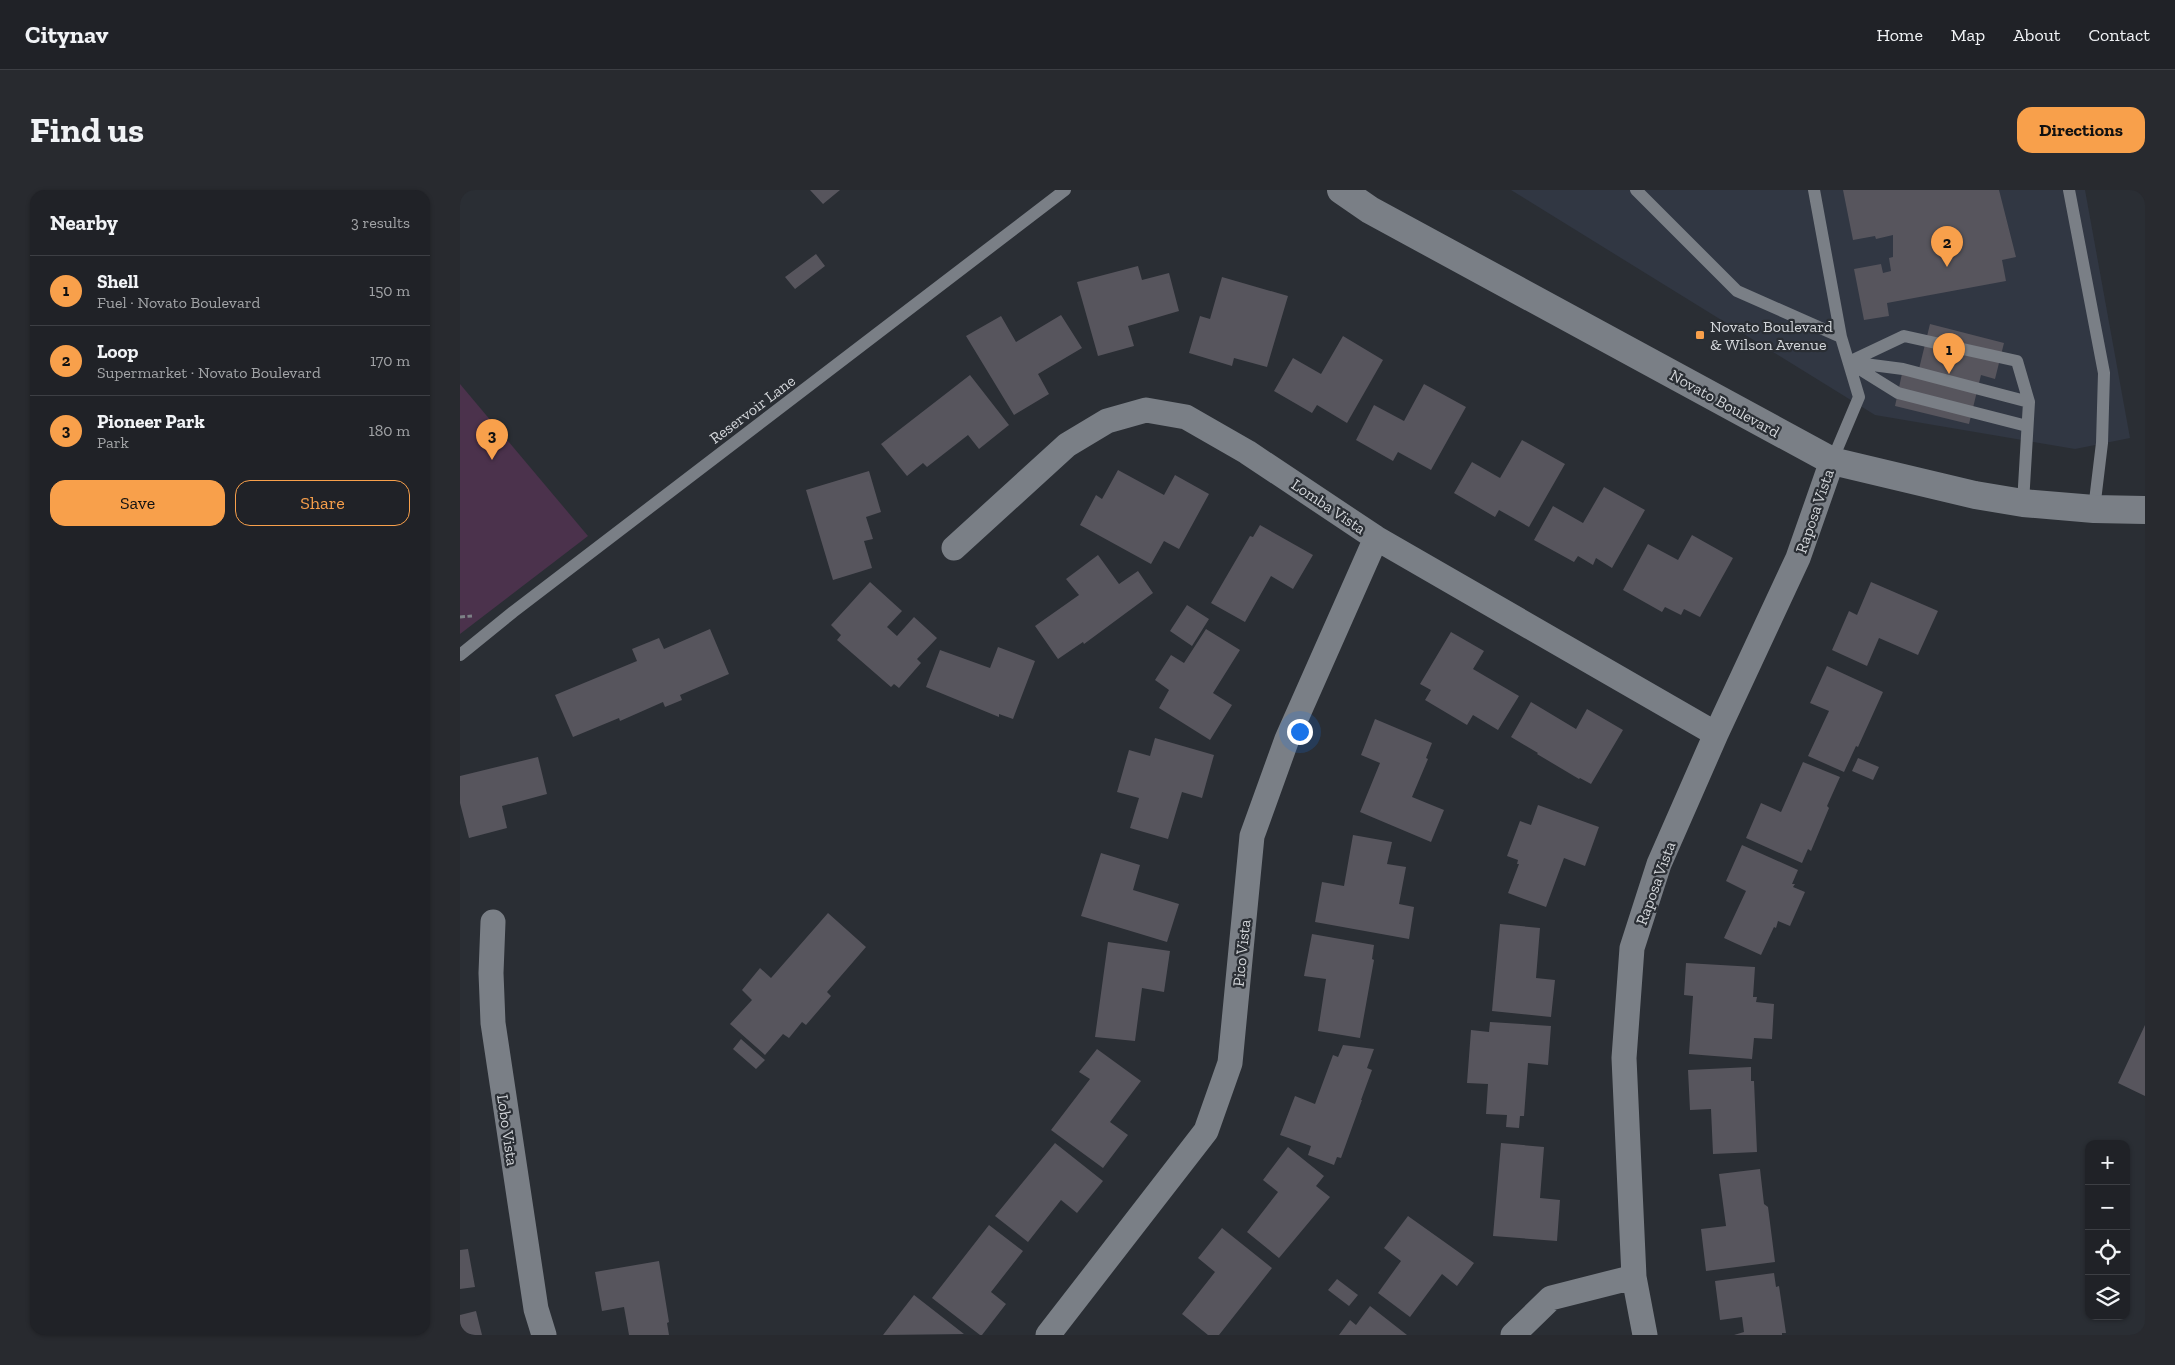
<!DOCTYPE html>
<html lang="en">
<head>
<meta charset="utf-8">
<style>
  body { margin:0; font-family:"Zilla Slab",serif; background:#282a2f; color:#f1f3f6 }
  .controls { position:absolute; right:15px; bottom:15px; display:grid; overflow:hidden; border-radius:10px; box-shadow:0 1px 4px #0004 }
  .controls button { width:45px; height:45px; display:grid; place-items:center; padding:0; border:0; border-bottom:1px solid #3d3f44; background:#202227; color:#f1f3f6; font:25px sans-serif }
  .you { position:absolute; left:839px; top:541px; width:18px; height:18px; margin:-12px; border:4px solid #fff; border-radius:50%; background:#1a73e8; box-shadow:0 0 0 8px #1a73e833 }
  .badge { display:grid; place-items:center; width:32px; height:32px; border-radius:50%; background:#f8a04b; color:#111; font-size:16px; font-weight:700 }
  .pin { position:absolute; translate:-50% -41px; filter:drop-shadow(0 1px 2px #0008) }
  .pin::after { content:''; position:absolute; top:26px; width:18px; height:15px; background:inherit; clip-path:polygon(0 0,100% 0,50% 100%) }
  .list { margin:0; padding:0; list-style:none }
  h2 { display:flex; justify-content:space-between; align-items:center; height:65px; margin:0; padding:0 20px; font-size:21px }
  h2 small { font-size:16px; font-weight:400; color:#a2a4a7 }
  .list li { display:grid; grid-template-columns:32px 1fr auto; gap:15px; align-items:center; box-sizing:border-box; height:70px; padding:0 20px; border-top:1px solid #3d3f44 }
  .list b { display:block; font-size:19px; white-space:nowrap }
  .list p { margin:0; font-size:16px; white-space:nowrap; color:#a2a4a7 }
  .list em { font-size:16px; font-style:normal; color:#a2a4a7 }
  .actions { display:flex; gap:10px; padding:15px 20px }
  .actions a { flex:1; padding:11px 0; border:1px solid #f8a04b; border-radius:15px; text-align:center; font-size:18px; color:#f8a04b }
  .actions .main { background:#f8a04b; color:#111 }
  .icon { flex:none; width:28px; height:28px; fill:none; stroke:currentColor; stroke-width:2; stroke-linecap:round; stroke-linejoin:round }
  .map { position:relative; flex:none; width:1685px; height:1145px; overflow:hidden; border-radius:15px }
  header { display:flex; align-items:center; gap:30px; box-sizing:border-box; height:70px; padding:0 25px; background:#202227; border-bottom:1px solid #3d3f44 }
  header strong { font-size:24px }
  nav { display:flex; gap:28px; margin-inline-start:auto; font-size:18px }
  .intro { display:flex; align-items:center; justify-content:space-between; box-sizing:border-box; height:120px; padding:0 30px }
  h1 { margin:0; font-size:35px }
  .button { padding:12px 22px; border-radius:15px; background:#f8a04b; color:#111; font-size:18px; font-weight:700 }
  main { display:flex; gap:30px; padding:0 30px }
  aside { flex:1; background:#202227; border-radius:15px; box-shadow:0 1px 4px #0004 }
  .map>svg:first-child { display:block }
  .built { fill:#313743 }
  .green { fill:#4b324c }
  .building { fill:#57555d }
  .lines { fill:none; stroke-linecap:round; stroke-linejoin:round }
  .path { stroke:#7d8186; stroke-width:3; stroke-dasharray:5 2.5; stroke-linecap:butt }
  .service { stroke:#7a7f86; stroke-width:12 }
  .minor { stroke:#7a7f86; stroke-width:25 }
  .secondary { stroke:#7a7f86; stroke-width:28 }
  .poi-dot { fill:#f8a04b; stroke:#2a2e34; stroke-width:2 }
  .labels { text-anchor:middle; stroke-width:4.5; stroke-linejoin:round; paint-order:stroke }
  .poi-label { font-size:16px; fill:#d3d6da; stroke:#2a2e34; text-anchor:start }
  .street-label { font-size:16px; fill:#d3d6da; stroke:#2a2e34 }
</style>
</head>
<body>
<header>
<strong>Citynav</strong>
<nav><a>Home</a><a>Map</a><a>About</a><a>Contact</a></nav>
</header>
<div class="intro"><h1>Find us</h1><a class="button">Directions</a></div>
<main>
<aside>
<h2>Nearby<small>3 results</small></h2>
<ul class="list">
<li><span class="badge">1</span><div><b>Shell</b><p>Fuel · Novato Boulevard</p></div><em>150 m</em></li>
<li><span class="badge">2</span><div><b>Loop</b><p>Supermarket · Novato Boulevard</p></div><em>170 m</em></li>
<li><span class="badge">3</span><div><b>Pioneer Park</b><p>Park</p></div><em>180 m</em></li>
</ul>
<div class="actions"><a class="main">Save</a><a>Share</a></div>
</aside>
<div class="map">
<svg width="1685" height="1145" viewBox="0 0 1685 1145">
  <rect width="100%" height="100%" fill="#2a2e34"/>
  <path class="built" d="M1051 0H1625L1670 248 1615 259 1415 225Z"/>
  <path class="green" d="M0 194 128 346 0 444Z"/>
  <path class="building" d="M350 0H380L363 14Z
    M1383 0H1539L1556 67 1542 70 1546 91 1427 113 1429 126 1404 130 1394 79 1421 74 1423 83 1431 81 1429 68 1433 67V45L1416 49 1415 46 1393 50Z
    M356 64 365 76 335 99 325 87Z
    M678 76 682 90 709 83 719 121 668 136 674 156 638 166 617 92Z
    M762 87 828 106 807 177 774 168 772 176 729 163 740 126 750 129Z
    M601 125 622 158 578 184 589 204 554 225 506 146 541 126 556 152Z
    M1470 134 1544 153 1535 189 1521 185 1509 234 1435 216 1443 179 1458 183Z
    M883 146 923 170 887 233 857 215 852 223 814 201 833 168 861 184Z
    M510 185 549 235 519 259 508 245 467 277 463 273 447 286 421 254Z
    M964 194 1006 217 971 280 938 262 933 271 896 250 914 215 944 231Z
    M1062 250 1105 274 1069 337 1039 320 1035 327 994 303 1012 272 1040 288Z
    M658 280 704 305 715 285 749 304 719 359 704 351 691 374 620 335 636 305 642 309Z
    M409 281 421 322 406 327 413 349 404 351 412 378 373 390 346 300Z
    M1144 297 1185 320 1152 378 1136 368 1133 375 1118 366 1114 372 1074 350 1093 316 1123 333Z
    M800 335 853 365 833 399 811 386 785 432 751 413 790 346 793 347Z
    M1232 345 1273 368 1240 427 1224 419 1221 425 1205 417 1202 422 1163 400 1188 354 1218 370Z
    M638 365 659 394 678 381 693 403 624 454 623 452 598 469 575 436 619 405 606 389Z
    M410 392 442 421 427 437 437 446 454 427 477 448 457 469 461 473 439 498 434 494 431 497 377 450 381 445 371 435Z
    M1411 392 1478 421 1458 465 1419 448 1407 476 1372 460 1389 421 1397 425Z
    M727 415 749 429 732 456 710 441Z
    M250 439 269 484 220 505 222 510 205 517 203 512 160 531 159 528 113 547 95 505 177 471 172 459 199 448 204 459Z
    M746 439 780 460 753 503 772 515 750 550 699 518 709 500 695 490 711 465 724 473Z
    M991 442 1024 461 1013 479 1059 506 1038 540 1013 525 1007 535 965 510 971 500 960 494Z
    M538 457 575 471 553 529 539 524V527L466 497 480 460 530 478Z
    M1367 476 1423 502 1398 557 1396 556 1384 582 1348 566 1369 521 1350 513Z
    M1071 512 1116 539 1127 519 1163 540 1131 594 1120 588 1119 589 1077 564 1078 563 1051 547Z
    M915 529 972 553 966 568 968 569 952 607 984 620 971 652 900 622 920 573 901 565Z
    M695 548 754 565 742 608 722 602 708 649 670 638 679 608 657 602 669 560 690 566Z
    M78 567 87 604 42 616 47 638 9 648 0 613V586Z
    M1398 568 1419 577 1413 590 1392 581Z
    M1343 572 1380 587 1367 616 1369 618 1351 661 1348 659 1342 673 1286 648 1301 613 1321 622Z
    M1078 615 1139 637 1125 676 1104 668 1086 717 1048 703 1059 674H1057L1058 670 1047 666 1060 631 1071 635Z
    M893 645 932 652 927 674 946 677 939 714 954 717 949 749 855 732 862 692 884 696Z
    M1282 655 1338 680 1332 694H1335L1333 697 1345 702 1330 736 1318 731 1316 738 1314 737 1301 765 1264 748 1286 701 1266 691Z
    M641 663 680 675 673 700 719 714 707 752 621 726Z
    M368 723 406 757 367 802 371 806 346 835 342 832 329 848 323 844 305 865 270 834 292 810 282 800 300 778 311 788Z
    M1040 734 1080 738 1076 788 1095 790 1091 827 1032 821Z
    M852 744 914 755 912 769 914 770 900 848 858 841 866 789 844 786Z
    M648 752 710 761 704 802 682 798 675 851 635 847Z
    M1226 773 1295 777 1293 807H1297L1296 812 1314 814 1312 849 1294 848 1292 869 1229 864 1233 806 1224 805Z
    M1030 832 1091 836 1088 875 1068 873 1064 926H1060L1059 938 1046 937 1047 925 1026 924 1028 894 1007 893 1011 840 1029 842Z
    M1685 835V906L1658 893Z
    M281 849 305 870 296 879 273 859Z
    M883 855 914 859 907 878 912 880 901 910H902L881 968 877 967 874 975 848 965 851 956 820 945 835 906 855 914 873 865 878 867Z
    M637 859 681 891 650 932 668 945 643 978 591 940 630 889 619 882Z
    M1291 877V891H1294L1297 962 1253 964 1251 919 1230 920 1228 880Z
    M595 953 643 991 617 1023 601 1010 568 1052 535 1026Z
    M1041 953 1084 957 1080 1008 1100 1010 1097 1051 1033 1046Z
    M828 957 864 986 856 996 870 1007 819 1068 787 1042 818 1002 803 990Z
    M1300 979 1304 1014 1308 1017 1315 1072 1246 1081 1241 1039 1266 1036 1259 984Z
    M948 1026 1014 1073 997 1096 982 1084 950 1127 918 1103 941 1071 924 1058Z
    M529 1035 563 1061 531 1102 546 1114 522 1145H520L472 1108Z
    M762 1038 812 1078 759 1145H748L722 1124 755 1082 738 1068Z
    M8 1059 15 1097 0 1099V1060Z
    M199 1071 209 1132 207 1133 209 1145H169L164 1117 142 1121 135 1082Z
    M1314 1083 1316 1097 1319 1096 1326 1143H1322V1145H1274L1284 1142 1282 1127 1260 1130 1255 1091Z
    M877 1089 898 1105 889 1116 868 1100Z
    M454 1105 504 1144 423 1145Z
    M910 1116 947 1145H879L890 1130 896 1135Z
    M16 1121 22 1145H0V1125Z"/>
  <g class="lines">
    <path class="path" d="M0 427 12 426"/>
    <path class="service" d="M1176 0 1277 101 1381 147
      M1354 0 1381 147 1399 207 1372 271
      M1609 0 1644 183 1642 253 1634 319
      M1389 172 1443 179 1569 212 1563 313
      M1389 172 1444 146 1557 171 1569 212
      M1393 175 1438 203 1567 236
      M0 465 53 422 605 0"/>
    <path class="minor" d="M494 358 607 255 647 231 686 220 726 227 787 262 916 348 1256 544
      M33 732 31 783 33 833 76 1119 84 1145
      M588 1145 746 941 770 873 792 646 827 549 916 348
      M1053 1145 1091 1108 1174 1087
      M1185 1145 1174 1087 1164 868 1172 758 1199 674 1256 544 1338 368 1372 271"/>
    <path class="secondary" d="M881 0 910 20 1372 271 1515 305 1563 313 1634 319 1685 320"/>
  </g>
  <rect class="poi-dot" x="1235" y="140" width="10" height="10" rx="2.5"/>
  <g class="labels">
    <g class="poi-label">
      <text x="1250" y="142">Novato Boulevard<tspan x="1250" dy="18">&amp; Wilson Avenue</tspan></text>
    </g>
    <g class="street-label">
      <text transform="translate(1265 213) rotate(29)" y="6">Novato Boulevard</text>
      <text transform="translate(292 219) rotate(-37)" y="6">Reservoir Lane</text>
      <text transform="translate(869 316) rotate(34)" y="6">Lomba Vista</text>
      <text transform="translate(1354 321) rotate(-71)" y="6">Raposa Vista</text>
      <text transform="translate(1195 693) rotate(-70)" y="6">Raposa Vista</text>
      <text transform="translate(781 763) rotate(-84)" y="6">Pico Vista</text>
      <text transform="translate(48 940) rotate(82)" y="6">Lobo Vista</text>
    </g>
  </g>
</svg>
<div class="controls">
<button>+</button>
<button>−</button>
<button><svg class="icon" aria-label="locate" viewBox="0 0 24 24"><circle cx="12" cy="12" r="6"/><path d="M12 2v4M12 18v4M2 12h4M18 12h4"/></svg></button>
<button><svg class="icon" aria-label="layers" viewBox="0 0 24 24"><path d="M12 4l9 5-9 5-9-5zM3 14l9 5 9-5"/></svg></button>
</div>
<div class="you"></div>
<div class="pin badge" style="left:1489px;top:184px">1</div>
<div class="pin badge" style="left:1487px;top:77px">2</div>
<div class="pin badge" style="left:32px;top:270px">3</div>
</div>
</main>
</body>
</html>
